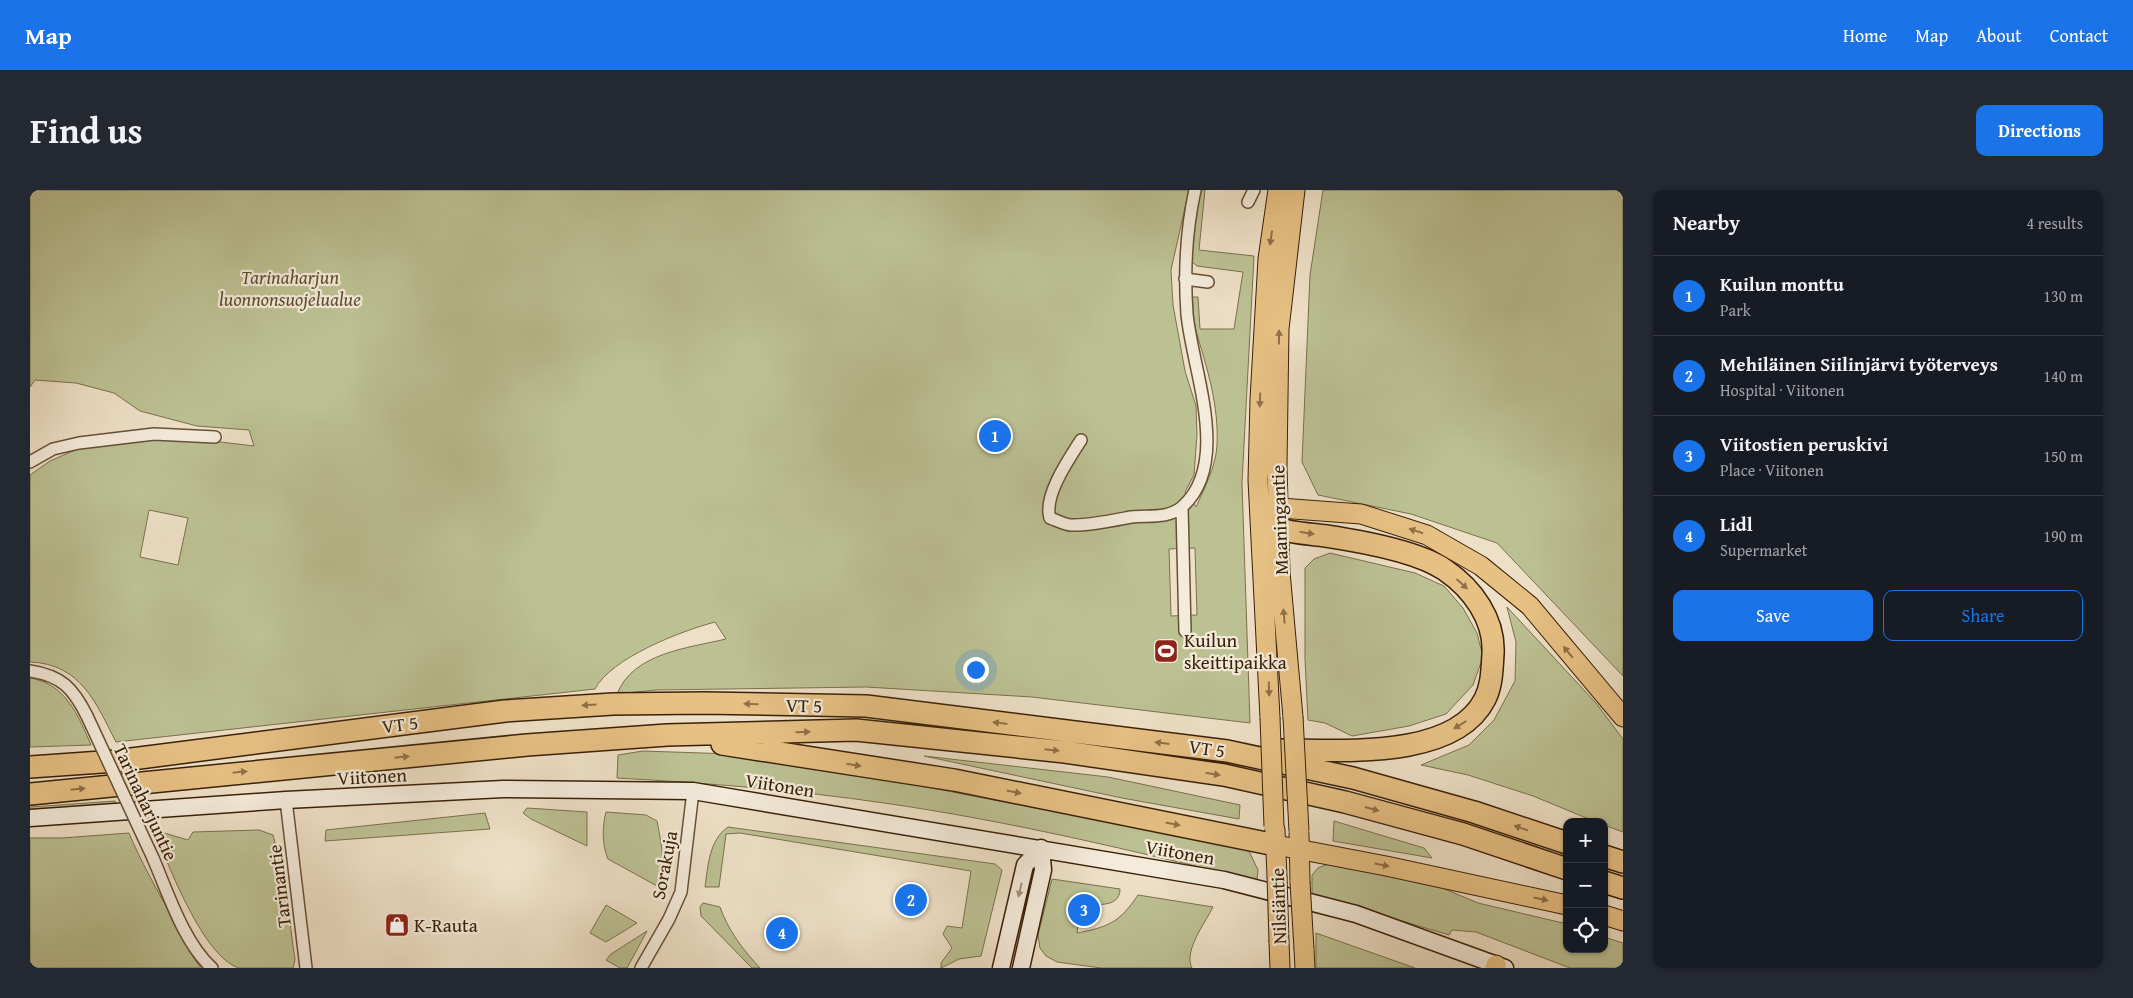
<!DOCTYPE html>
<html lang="en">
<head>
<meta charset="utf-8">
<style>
  body { margin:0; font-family:"Gentium Book Plus",serif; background:#242831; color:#f1f3f6 }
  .controls { position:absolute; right:15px; bottom:15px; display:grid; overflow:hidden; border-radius:10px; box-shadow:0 1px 4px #0004 }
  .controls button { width:45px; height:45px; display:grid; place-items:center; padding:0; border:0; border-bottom:1px solid #363941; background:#171b24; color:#f1f3f6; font:25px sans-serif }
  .you { position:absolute; left:945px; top:479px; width:18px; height:18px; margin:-12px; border:4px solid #fff; border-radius:50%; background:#1a73e8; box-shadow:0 0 0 8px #1a73e833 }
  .badge { display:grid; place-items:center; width:32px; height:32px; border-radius:50%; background:#1a73e8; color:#fff; font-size:16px; font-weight:700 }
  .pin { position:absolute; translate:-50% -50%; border:2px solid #fff; box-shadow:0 1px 5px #0006 }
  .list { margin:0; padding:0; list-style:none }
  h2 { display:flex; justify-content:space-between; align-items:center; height:65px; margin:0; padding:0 20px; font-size:21px }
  h2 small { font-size:16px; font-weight:400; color:#9ea1a6 }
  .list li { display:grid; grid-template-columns:32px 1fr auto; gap:15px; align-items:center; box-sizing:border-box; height:80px; padding:0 20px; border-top:1px solid #363941 }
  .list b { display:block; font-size:19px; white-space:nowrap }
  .list p { margin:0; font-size:16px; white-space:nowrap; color:#9ea1a6 }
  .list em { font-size:16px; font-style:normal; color:#9ea1a6 }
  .actions { display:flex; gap:10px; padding:15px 20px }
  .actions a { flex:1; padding:11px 0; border:1px solid #1a73e8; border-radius:10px; text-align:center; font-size:18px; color:#1a73e8 }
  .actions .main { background:#1a73e8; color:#fff }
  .icon { flex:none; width:28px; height:28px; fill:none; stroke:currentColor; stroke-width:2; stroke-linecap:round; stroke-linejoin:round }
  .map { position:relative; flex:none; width:1593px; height:778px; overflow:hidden; border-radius:10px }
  header { display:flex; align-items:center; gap:30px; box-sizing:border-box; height:70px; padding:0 25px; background:#1a73e8; color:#fff }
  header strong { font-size:24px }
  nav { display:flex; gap:28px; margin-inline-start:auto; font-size:18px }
  .intro { display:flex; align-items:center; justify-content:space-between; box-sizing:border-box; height:120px; padding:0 30px }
  h1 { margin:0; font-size:35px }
  .button { padding:12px 22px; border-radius:10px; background:#1a73e8; color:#fff; font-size:18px; font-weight:700 }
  main { display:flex; gap:30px; padding:0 30px }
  aside { flex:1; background:#171b24; border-radius:10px; box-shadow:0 1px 4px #0004 }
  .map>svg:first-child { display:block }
  .green { fill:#bcc193; stroke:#7b704d; fill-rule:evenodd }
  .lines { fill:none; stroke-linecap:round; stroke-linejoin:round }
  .minor-casing { stroke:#675037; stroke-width:14 }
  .secondary-casing { stroke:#3a2007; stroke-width:19 }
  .primary-casing { stroke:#3a2007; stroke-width:21 }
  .trunk-casing { stroke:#3a2007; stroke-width:21 }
  .motorway-casing { stroke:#3a2007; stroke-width:24 }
  .minor { stroke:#f4ebdb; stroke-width:11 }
  .secondary { stroke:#f4ebdb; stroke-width:16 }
  .primary { stroke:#e7c084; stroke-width:19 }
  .trunk { stroke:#e7c084; stroke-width:19 }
  .motorway { stroke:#e7c084; stroke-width:21 }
  .minor-bridge-casing { stroke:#675037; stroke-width:14; stroke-linecap:butt }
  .primary-bridge-casing { stroke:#3a2007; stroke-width:21; stroke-linecap:butt }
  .minor-bridge { stroke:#f4ebdb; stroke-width:11 }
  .primary-bridge { stroke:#e7c084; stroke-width:19 }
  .oneway { fill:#907046 }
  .oneway2 { fill:#a0907c }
  .labels { text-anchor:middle; stroke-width:4.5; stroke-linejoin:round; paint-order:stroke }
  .park-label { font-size:19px; font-style:italic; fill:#615031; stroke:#f4ebdb }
  .street-label { font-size:19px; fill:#3a2007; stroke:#f4ebdb }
  .poi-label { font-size:19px; fill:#3a2007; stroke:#f4ebdb; text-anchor:start }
</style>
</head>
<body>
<header>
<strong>Map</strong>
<nav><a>Home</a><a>Map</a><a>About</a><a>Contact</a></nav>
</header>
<div class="intro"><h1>Find us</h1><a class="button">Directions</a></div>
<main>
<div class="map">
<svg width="1593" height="778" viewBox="0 0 1593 778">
  <rect width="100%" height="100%" fill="#eee0c7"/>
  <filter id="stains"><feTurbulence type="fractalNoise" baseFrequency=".004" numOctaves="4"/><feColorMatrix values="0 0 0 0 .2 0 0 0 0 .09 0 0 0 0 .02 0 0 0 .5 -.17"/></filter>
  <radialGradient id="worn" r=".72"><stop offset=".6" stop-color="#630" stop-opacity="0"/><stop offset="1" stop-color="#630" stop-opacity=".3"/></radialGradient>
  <path class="green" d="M0 0H1159L1141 80 1143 115 1155 181 1166 216 1167 245 1164 285 1155 302 1166 317C1175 297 1186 276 1187 255 1189 215 1177 178 1166 141 1163 130 1163 118 1162 107H1168L1170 139H1204L1213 82 1167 76 1161 71 1164 21 1171 0H1175L1169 60 1224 66 1212 293 1220 533 1002 507 836 497 626 500 587 504C603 463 658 458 696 449L685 432C651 441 581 468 565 499L86 552C66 513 51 474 0 472V285L20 271 61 253 124 244 224 256 219 240 167 236 110 221 84 203 46 193 5 190 0 197ZM119 320 158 328 148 375 110 367ZM1165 358 1167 425 1141 426 1139 359Z
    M1293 0H1593V486L1467 353 1381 324 1288 305 1272 272 1280 85Z
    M1300 363 1385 383 1414 396 1433 418 1447 443 1453 467 1443 495 1416 524 1379 536 1322 546 1295 533 1278 530 1275 469V378L1284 369Z
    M1477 417 1566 513 1593 549V642L1574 635V632H1566L1503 606 1438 585 1391 575 1439 555 1464 530 1485 491 1486 452Z
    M0 488C36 494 48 525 61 555L0 557Z
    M613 561 702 564 793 577 1218 659 1228 680 1227 691C1104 661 980 631 854 613 765 600 677 593 587 588L588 565Z
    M894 566 1078 587 1210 615 1209 629 1092 608Z
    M85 611 86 616 0 622V617Z
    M497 618 557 622V656L501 629 493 623Z
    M576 622 616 625 627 631C631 653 637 675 627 696L578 669C572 655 572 637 576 622Z
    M455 623 460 639 295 651 296 640Z
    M1304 631 1394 658 1402 668 1303 651Z
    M698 637 965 674 972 680 951 766 929 769 911 778V773L922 758 913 744 917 736 932 738 941 681 710 643 696 644 689 697H675C678 676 679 650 698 637Z
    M124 640 158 650 163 642 229 640 243 645C255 686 259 728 265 770L263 778C251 778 220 778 209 778 173 767 138 674 124 640Z
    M99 643C111 672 126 698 141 725 151 743 158 762 171 778H0V648H32Z
    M1298 674 1386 690 1410 697 1448 713 1537 734V759H1574V747L1593 753V778H1540L1446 742 1422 740 1419 745 1282 704V685L1288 678Z
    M1022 689 1090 699C1090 719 1064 714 1051 714L1047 743C1079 737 1090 732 1108 705L1183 717C1175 733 1153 762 1162 778H1071L1027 772 1016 766 1010 758 1008 745Z
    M673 713 690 717C698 740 713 760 730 778H722L671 726 670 717Z
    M576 715 607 733 576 752 560 743Z
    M617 741 597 778H590L576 770 581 764Z
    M1286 743 1385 778H1286Z"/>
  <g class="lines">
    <defs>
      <path id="minor" d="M1218 12 1224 0
        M1155 89 1178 92
        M1051 250C1039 269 1013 306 1020 328 1026 330 1035 335 1041 335 1057 336 1085 330 1101 327 1118 325 1138 329 1152 317 1202 273 1162 179 1157 124 1154 82 1156 41 1165 0
        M0 272 23 259 49 253 124 244 185 247
        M1152 317 1155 441
        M0 481C32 486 43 498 57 526
        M256 610 276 778
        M123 668C138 703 154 753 182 778
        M611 778 639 729 651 702 663 601"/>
      <path id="secondary" d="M0 628 256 610 473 599 663 601 1194 690 1326 724 1475 778
        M971 778 995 675 1011 658
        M991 778 1013 680 1011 658"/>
      <path id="primary" d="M1263 527 1250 382 1247 276 1249 139 1265 0
        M1240 528 1228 290 1230 209 1238 69 1248 0
        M1245 640 1247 686
        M1269 644 1270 692
        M1249 752 1250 778
        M1274 759 1275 778
        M1465 778 1466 775"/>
      <path id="trunk" d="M1232 328 1250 318 1331 324 1397 345 1451 376 1500 416 1593 527
        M1246 655 1356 676 1537 715
        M1574 725 1593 731"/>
      <path id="motorway" d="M1232 328C1237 331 1242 335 1248 338 1259 343 1282 344 1296 346 1329 351 1388 361 1415 380 1443 399 1465 430 1463 464 1462 479 1462 495 1455 509 1423 572 1304 559 1245 560
        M692 554 924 590 1246 655
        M0 577 86 571 475 521 583 514 674 513 836 516 1197 561 1323 588 1444 622 1537 653
        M0 604 497 555 637 545 826 540 1035 562 1194 585 1315 612 1433 644 1537 679
        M1574 666 1593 672
        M1574 692 1593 698"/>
    </defs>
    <use href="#minor" class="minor-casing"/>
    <use href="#secondary" class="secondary-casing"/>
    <use href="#primary" class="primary-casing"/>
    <use href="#trunk" class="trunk-casing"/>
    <use href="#motorway" class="motorway-casing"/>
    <use href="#minor" class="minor"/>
    <use href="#secondary" class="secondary"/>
    <use href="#primary" class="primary"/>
    <use href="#trunk" class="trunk"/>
    <use href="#motorway" class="motorway"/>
    <defs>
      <path id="minor-bridge" d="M57 526 123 668"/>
      <path id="primary-bridge" d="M1263 527 1269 641
        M1240 528 1244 636
        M1247 686 1249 752
        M1270 692 1274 759"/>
    </defs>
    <use href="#minor-bridge" class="minor-bridge-casing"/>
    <use href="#primary-bridge" class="primary-bridge-casing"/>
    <use href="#minor-bridge" class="minor-bridge"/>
    <use href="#primary-bridge" class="primary-bridge"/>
  </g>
  <defs><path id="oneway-solid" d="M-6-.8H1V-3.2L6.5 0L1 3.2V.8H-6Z" transform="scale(1.25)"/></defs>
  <g class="oneway">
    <use href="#oneway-solid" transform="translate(1241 48) rotate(98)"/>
    <use href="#oneway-solid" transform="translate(1249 147) rotate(-89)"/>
    <use href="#oneway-solid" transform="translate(1230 210) rotate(92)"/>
    <use href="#oneway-solid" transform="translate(1386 341) rotate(-163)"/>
    <use href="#oneway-solid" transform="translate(1277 343) rotate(9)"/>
    <use href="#oneway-solid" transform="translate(1432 394) rotate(42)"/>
    <use href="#oneway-solid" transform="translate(1254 426) rotate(-95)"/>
    <use href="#oneway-solid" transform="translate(1538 462) rotate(-130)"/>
    <use href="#oneway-solid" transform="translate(1239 499) rotate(88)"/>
    <use href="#oneway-solid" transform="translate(721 514) rotate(-179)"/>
    <use href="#oneway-solid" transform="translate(559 515) rotate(176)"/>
    <use href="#oneway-solid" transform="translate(970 533) rotate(-173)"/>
    <use href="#oneway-solid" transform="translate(1430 535) rotate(148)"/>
    <use href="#oneway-solid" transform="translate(773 542) rotate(-1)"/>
    <use href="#oneway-solid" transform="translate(1132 553) rotate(-173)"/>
    <use href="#oneway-solid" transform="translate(1022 560) rotate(6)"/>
    <use href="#oneway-solid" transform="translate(372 567) rotate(-6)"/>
    <use href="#oneway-solid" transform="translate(824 575) rotate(9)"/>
    <use href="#oneway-solid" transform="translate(210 582) rotate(-6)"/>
    <use href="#oneway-solid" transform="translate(1183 584) rotate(9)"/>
    <use href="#oneway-solid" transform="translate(48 599) rotate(-6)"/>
    <use href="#oneway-solid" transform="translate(984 602) rotate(11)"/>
    <use href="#oneway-solid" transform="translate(1342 619) rotate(15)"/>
    <use href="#oneway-solid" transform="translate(1143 634) rotate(11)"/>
    <use href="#oneway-solid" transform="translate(1491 638) rotate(-161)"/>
    <use href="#oneway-solid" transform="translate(1352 675) rotate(11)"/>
    <use href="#oneway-solid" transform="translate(1511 709) rotate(12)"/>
  </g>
  <use class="oneway2" href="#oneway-solid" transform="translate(990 700) rotate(103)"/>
  <defs>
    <symbol id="stadium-square" viewBox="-11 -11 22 22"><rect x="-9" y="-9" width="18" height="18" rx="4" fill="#8f2418" stroke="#f4ebdb"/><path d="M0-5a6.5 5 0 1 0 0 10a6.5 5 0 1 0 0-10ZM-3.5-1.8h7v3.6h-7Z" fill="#fff"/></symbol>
    <symbol id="shop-square" viewBox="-11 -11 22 22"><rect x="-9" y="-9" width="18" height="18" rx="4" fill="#8f2418" stroke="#f4ebdb"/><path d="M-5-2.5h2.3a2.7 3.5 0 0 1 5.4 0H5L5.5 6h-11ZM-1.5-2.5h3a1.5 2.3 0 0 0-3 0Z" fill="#fff"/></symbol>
  </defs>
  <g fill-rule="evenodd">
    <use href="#stadium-square" x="1122" y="447" width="28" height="28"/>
    <use href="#shop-square" x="353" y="721" width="28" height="28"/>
  </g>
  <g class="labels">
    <g class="park-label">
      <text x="260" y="94">Tarinaharjun<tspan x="260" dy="22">luonnonsuojelualue</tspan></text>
    </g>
    <g class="street-label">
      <text transform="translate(1249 330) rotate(-92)" y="7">Maaningantie</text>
      <text transform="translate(774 515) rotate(1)" y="7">VT 5</text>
      <text transform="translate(370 534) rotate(-7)" y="7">VT 5</text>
      <text transform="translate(1177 558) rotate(8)" y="7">VT 5</text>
      <text transform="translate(342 586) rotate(-3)" y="7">Viitonen</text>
      <text transform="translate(750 595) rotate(9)" y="7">Viitonen</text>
      <text transform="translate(116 612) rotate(65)" y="7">Tarinaharjuntie</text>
      <text transform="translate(1150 662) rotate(10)" y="7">Viitonen</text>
      <text transform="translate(634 675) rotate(-79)" y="7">Sorakuja</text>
      <text transform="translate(249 696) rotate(-97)" y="7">Tarinantie</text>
      <text transform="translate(1248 716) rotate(-92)" y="7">Nilsiäntie</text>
    </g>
    <g class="poi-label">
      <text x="1154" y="457">Kuilun<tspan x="1154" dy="22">skeittipaikka</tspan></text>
      <text x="384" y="742">K-Rauta</text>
    </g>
  </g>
  <rect width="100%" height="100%" filter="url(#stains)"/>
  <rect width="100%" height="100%" fill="url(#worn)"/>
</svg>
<div class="controls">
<button>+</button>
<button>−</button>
<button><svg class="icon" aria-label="locate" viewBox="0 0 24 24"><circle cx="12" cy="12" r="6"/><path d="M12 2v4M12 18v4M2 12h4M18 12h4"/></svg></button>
</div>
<div class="you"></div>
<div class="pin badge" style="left:965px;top:246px">1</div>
<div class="pin badge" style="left:881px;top:710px">2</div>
<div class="pin badge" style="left:1054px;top:720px">3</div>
<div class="pin badge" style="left:752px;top:743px">4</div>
</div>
<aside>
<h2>Nearby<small>4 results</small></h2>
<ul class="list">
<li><span class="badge">1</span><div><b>Kuilun monttu</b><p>Park</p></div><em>130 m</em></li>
<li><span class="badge">2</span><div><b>Mehiläinen Siilinjärvi työterveys</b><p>Hospital · Viitonen</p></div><em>140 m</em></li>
<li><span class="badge">3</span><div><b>Viitostien peruskivi</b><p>Place · Viitonen</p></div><em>150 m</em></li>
<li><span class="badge">4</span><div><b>Lidl</b><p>Supermarket</p></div><em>190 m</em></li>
</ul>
<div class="actions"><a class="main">Save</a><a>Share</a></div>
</aside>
</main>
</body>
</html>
